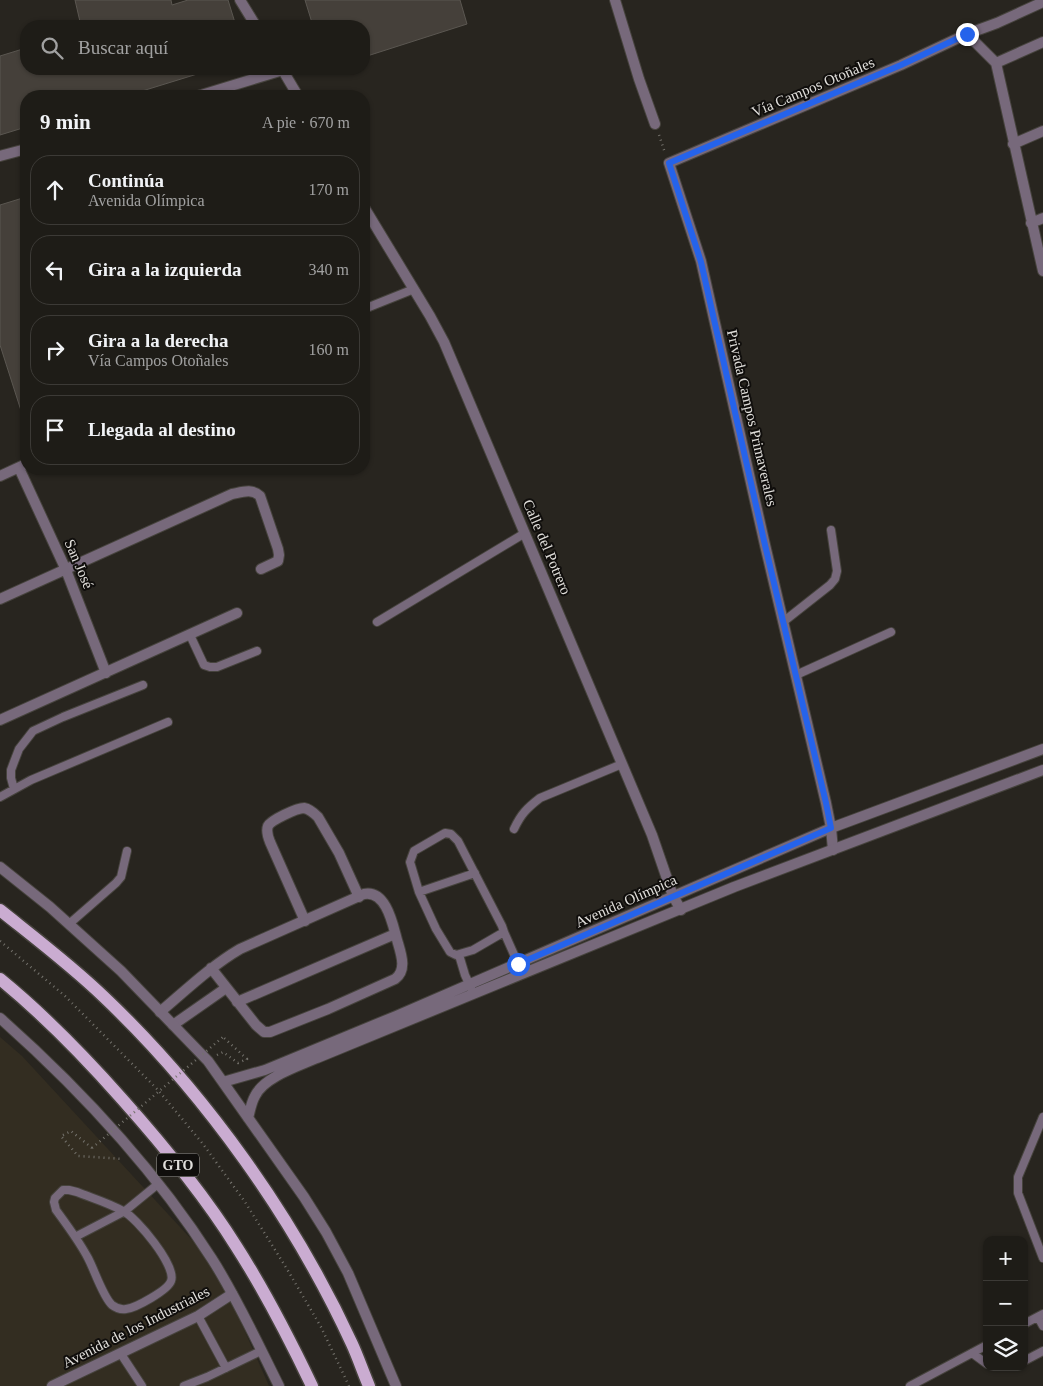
<!DOCTYPE html>
<html lang="es">
<head>
<meta charset="utf-8">
<style>
  body { margin:0; font-family:Georgia,serif; background:#262520; color:#f1f3f6 }
  .controls { position:absolute; right:15px; bottom:15px; display:grid; overflow:hidden; border-radius:10px; box-shadow:0 1px 4px #0004 }
  .controls button { width:45px; height:45px; display:grid; place-items:center; padding:0; border:0; border-bottom:1px solid #3c3a36; background:#1e1c17; color:#f1f3f6; font:25px sans-serif }
  .stop { position:absolute; width:15px; height:15px; margin:-11px; border:4px solid #2563eb; border-radius:50%; background:#fff }
  .stop.end { background:#2563eb; border-color:#fff; box-shadow:0 1px 5px #0008 }
  .list { margin:0; padding:0; list-style:none }
  h2 { display:flex; justify-content:space-between; align-items:center; height:65px; margin:0; padding:0 20px; font-size:21px }
  h2 small { font-size:16px; font-weight:400; color:#a1a1a1 }
  .list li { display:grid; grid-template-columns:32px 1fr auto; gap:15px; align-items:center; box-sizing:border-box; height:70px; margin:0 10px 10px; padding:0 10px; border:1px solid #3c3a36; border-radius:20px }
  .list b { display:block; font-size:19px; white-space:nowrap }
  .list p { margin:0; font-size:16px; white-space:nowrap; color:#a1a1a1 }
  .list em { font-size:16px; font-style:normal; color:#a1a1a1 }
  .icon { flex:none; width:28px; height:28px; fill:none; stroke:currentColor; stroke-width:2; stroke-linecap:round; stroke-linejoin:round }
  .map { position:relative; flex:none; width:1043px; height:1386px; overflow:hidden }
  .search { position:absolute; background:#1e1c17; box-shadow:0 1px 4px #0004; left:20px; top:20px; width:350px; height:55px; display:flex; align-items:center; gap:12px; box-sizing:border-box; padding:0 18px; border-radius:20px; color:#a1a1a1; font-size:19px }
  .panel { position:absolute; background:#1e1c17; box-shadow:0 1px 4px #0004; left:20px; top:90px; width:350px; height:385px; border-radius:20px }
  .map>svg:first-child { display:block }
  .built { fill:#332d21 }
  .building { fill:#45403a; stroke:#5b5751 }
  .lines { fill:none; stroke-linecap:round; stroke-linejoin:round }
  .service-casing { stroke:#46433d; stroke-width:10 }
  .minor-casing { stroke:#46433d; stroke-width:12 }
  .tertiary-casing { stroke:#46433d; stroke-width:12 }
  .primary-casing { stroke:#46433d; stroke-width:15 }
  .path { stroke:#75736d; stroke-width:2.5; stroke-dasharray:1 4; stroke-linecap:butt }
  .service { stroke:#77697b; stroke-width:8 }
  .minor { stroke:#77697b; stroke-width:10 }
  .tertiary { stroke:#77697b; stroke-width:10 }
  .primary { stroke:#caacd1; stroke-width:12 }
  .path-bridge { stroke:#75736d; stroke-width:2.5; stroke-dasharray:1 4; stroke-linecap:butt }
  .route { stroke:#2563eb; stroke-width:6 }
  .labels { text-anchor:middle; stroke-width:4; stroke-linejoin:round; paint-order:stroke }
  .shield { fill:#100e0c; stroke:#a2a09d; stroke-width:1 }
  .shield-label { font-size:14px; font-weight:bold; fill:#e1dfdb }
  .street-label { font-size:15px; fill:#e1dfdb; stroke:#100e0c }
</style>
</head>
<body>
<div class="map">
<svg width="1043" height="1386" viewBox="0 0 1043 1386">
  <rect width="100%" height="100%" fill="#28251f"/>
  <path class="built" d="M0 1037 22 1056 216 1266 269 1386H0Z"/>
  <path class="building" d="M75 0H171L172 5 188 0H228L236 26H81Z
    M305 0H460L467 24 364 57V26H313Z
    M26 48V69H206L207 71 126 96H26V127L0 135V56Z
    M26 197V420H24L0 345V205Z"/>
  <g class="lines">
    <defs>
      <path id="service" d="M364 309 414 289
        M377 622 525 533
        M783 622 830 585 835 579 837 571 831 530
        M190 635 204 665 210 667H217L257 651
        M796 675 891 632
        M14 789 11 778V770L14 762 19 749 33 731 63 717 143 685
        M0 797 31 780 168 722
        M514 829C521 814 527 808 540 798L622 764
        M445 833 451 834 458 841 502 926 504 932 473 950 456 955 450 952 436 929 419 892 410 862 414 851Z
        M419 892 475 873
        M69 924 116 883 121 877 127 851
        M504 932 520 968
        M459 955 465 975 471 988
        M1043 1117 1018 1177V1193L1043 1258
        M63 1190H69L77 1192C92 1198 109 1203 123 1211 136 1217 177 1266 171 1281 168 1290 136 1308 126 1309 121 1310 116 1308 112 1305 103 1297 94 1269 88 1258 79 1241 67 1225 56 1210L54 1202 55 1198Z
        M75 1237 125 1211 158 1184
        M198 1316 226 1368
        M1038 1317 1043 1326
        M1024 1324 1043 1314
        M972 1353 987 1364
        M121 1354 142 1386
        M1024 1361 1043 1351
        M184 1386 207 1377 261 1351
        M910 1386 987 1345"/>
      <path id="minor" d="M240 0 256 26
        M615 0 639 79 655 124
        M967 34 997 23 1043 2
        M996 63 1043 42
        M282 69 298 96
        M198 96 283 70
        M1013 144 1043 131
        M0 156 26 149
        M364 207 430 316 444 342 652 835 673 896 681 910
        M1031 223 1043 218
        M19 468 66 570 106 673
        M0 476 26 464
        M0 599 232 494C242 492 252 488 260 496L278 549 279 555 278 561 261 569
        M0 720 237 613
        M833 850 831 828 826 803 765 545 701 261 669 163 901 65 967 34 996 63 1043 271
        M305 921 270 842C268 837 266 831 268 826 271 820 297 808 304 808 310 809 314 813 318 817L339 853 359 897
        M237 1002 395 934
        M160 1012C186 990 211 966 240 949L364 894C385 890 392 921 396 936 399 949 409 969 395 979L328 1009 270 1032H264L256 1025 211 968
        M173 1025 226 988
        M52 1386 198 1316 232 1294"/>
      <path id="tertiary" d="M0 867 50 907 121 971 208 1061 304 1197 326 1232 348 1273 396 1386
        M0 1018C80 1089 154 1168 212 1259 237 1298 258 1344 279 1386
        M223 1082 265 1070 396 1016 831 828 1043 749
        M248 1118C250 1111 251 1103 255 1096 264 1077 299 1066 317 1058L734 887 1043 770"/>
      <path id="primary" d="M0 910C35 938 72 966 104 997 205 1093 294 1218 352 1344 358 1357 363 1372 369 1386
        M0 979C44 1015 84 1056 122 1099 163 1145 203 1193 236 1246 265 1291 289 1338 312 1386"/>
    </defs>
    <use href="#service" class="service-casing"/>
    <use href="#minor" class="minor-casing"/>
    <use href="#tertiary" class="tertiary-casing"/>
    <use href="#primary" class="primary-casing"/>
    <path class="path" d="M659 135 665 153
      M0 941 65 996 158 1090 203 1144 245 1202 287 1269 321 1327 349 1386
      M217 1055 223 1052 238 1063 247 1059 223 1037
      M92 1148 71 1131 61 1136 78 1156 123 1159"/>
    <use href="#service" class="service"/>
    <use href="#minor" class="minor"/>
    <use href="#tertiary" class="tertiary"/>
    <use href="#primary" class="primary"/>
    <path class="path-bridge" d="M92 1148 223 1037"/>
  </g>
  <g class="lines">
    <path class="route" d="M518 964 831 828 826 803 765 545 701 262 669 163 901 65 967 34"/>
  </g>
  <g class="labels">
    <rect class="shield" x="157" y="1153.5" width="42" height="23" rx="4"/>
    <g class="shield-label">
      <text x="178" y="1170">GTO</text>
    </g>
    <g class="street-label">
      <text transform="translate(813 87) rotate(-23)" y="5">Vía Campos Otoñales</text>
      <text transform="translate(752 418) rotate(77)" y="5">Privada Campos Primaverales</text>
      <text transform="translate(547 547) rotate(67)" y="5">Calle del Potrero</text>
      <text transform="translate(79 564) rotate(67)" y="5">San José</text>
      <text transform="translate(626 901) rotate(-24)" y="5">Avenida Olímpica</text>
      <text transform="translate(136 1327) rotate(-27)" y="5">Avenida de los Industriales</text>
    </g>
  </g>
</svg>
<div class="controls">
<button>+</button>
<button>−</button>
<button><svg class="icon" aria-label="layers" viewBox="0 0 24 24"><path d="M12 4l9 5-9 5-9-5zM3 14l9 5 9-5"/></svg></button>
</div>
<div class="stop" style="left:518px;top:964px"></div>
<div class="stop end" style="left:967px;top:34px"></div>
<div class="search"><svg class="icon" aria-label="search" viewBox="0 0 24 24"><circle cx="10" cy="10" r="6"/><path d="M15 15l6 6"/></svg>Buscar aquí</div>
<section class="panel">
<h2>9 min<small>A pie · 670 m</small></h2>
<ul class="list">
<li><svg class="icon" aria-label="ahead" viewBox="0 0 24 24"><path d="M12 20V5M6 11l6-6 6 6"/></svg><div><b>Continúa</b><p>Avenida Olímpica</p></div><em>170 m</em></li>
<li><svg class="icon" aria-label="left" viewBox="0 0 24 24"><path d="M17 20v-9H6M10 6l-5 5 5 5"/></svg><div><b>Gira a la izquierda</b></div><em>340 m</em></li>
<li><svg class="icon" aria-label="right" viewBox="0 0 24 24"><path d="M7 20v-9h11M14 6l5 5-5 5"/></svg><div><b>Gira a la derecha</b><p>Vía Campos Otoñales</p></div><em>160 m</em></li>
<li><svg class="icon" aria-label="arrive" viewBox="0 0 24 24"><path d="M6 21V4h12l-3 4 3 4H6"/></svg><div><b>Llegada al destino</b></div></li>
</ul>
</section>
</div>
</body>
</html>
